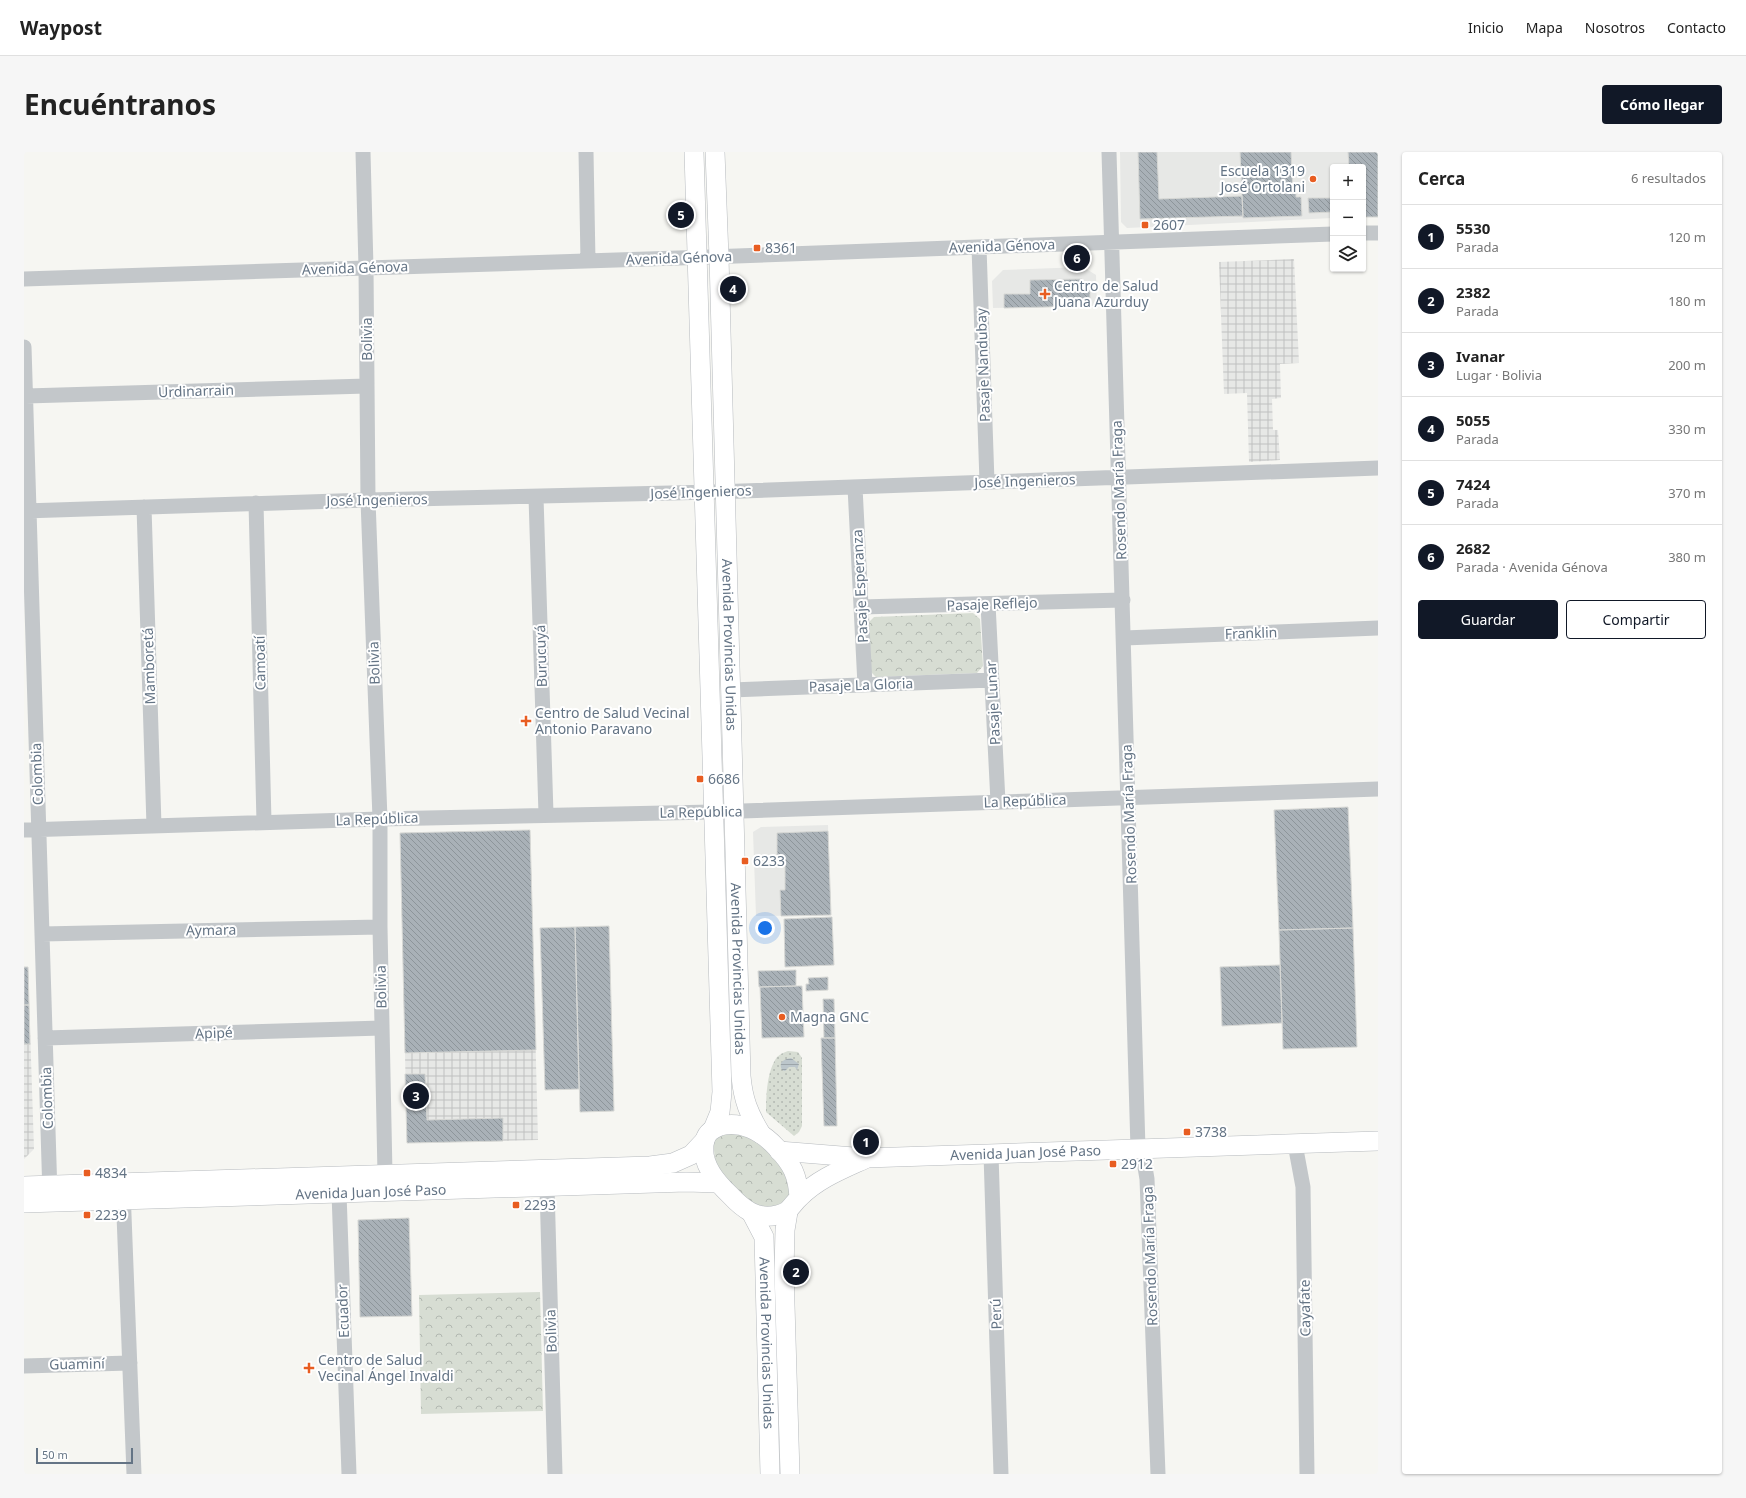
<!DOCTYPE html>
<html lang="es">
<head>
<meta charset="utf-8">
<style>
  body { margin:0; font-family:"Noto Sans",sans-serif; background:#f6f6f6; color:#222 }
  .controls { position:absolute; right:12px; top:12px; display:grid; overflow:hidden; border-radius:4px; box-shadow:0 1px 3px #0004 }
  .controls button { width:36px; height:36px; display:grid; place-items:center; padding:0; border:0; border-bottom:1px solid #e0e0e0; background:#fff; color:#222; font:20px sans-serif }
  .scale { position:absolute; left:12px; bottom:10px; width:97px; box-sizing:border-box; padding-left:4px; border:2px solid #647485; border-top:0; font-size:11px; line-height:14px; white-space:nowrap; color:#647485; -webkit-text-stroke:3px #fff; paint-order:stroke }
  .you { position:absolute; left:741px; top:776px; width:14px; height:14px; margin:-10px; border:3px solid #fff; border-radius:50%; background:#1a73e8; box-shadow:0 0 0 6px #1a73e833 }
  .badge { display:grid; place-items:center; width:26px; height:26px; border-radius:50%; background:#111827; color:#fff; font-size:13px; font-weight:700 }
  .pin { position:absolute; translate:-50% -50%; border:2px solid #fff; box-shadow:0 1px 4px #0006 }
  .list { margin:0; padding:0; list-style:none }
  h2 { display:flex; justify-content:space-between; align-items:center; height:52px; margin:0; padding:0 16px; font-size:17px }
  h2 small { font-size:13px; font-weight:400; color:#767676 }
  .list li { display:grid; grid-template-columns:26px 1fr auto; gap:12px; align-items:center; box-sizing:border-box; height:64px; padding:0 16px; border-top:1px solid #e0e0e0 }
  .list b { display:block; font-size:15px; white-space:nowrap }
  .list p { margin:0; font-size:13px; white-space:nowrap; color:#767676 }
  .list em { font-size:13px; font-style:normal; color:#767676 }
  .actions { display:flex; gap:8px; padding:12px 16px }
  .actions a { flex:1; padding:9px 0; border:1px solid #111827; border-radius:4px; text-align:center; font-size:14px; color:#111827 }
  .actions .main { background:#111827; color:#fff }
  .icon { flex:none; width:22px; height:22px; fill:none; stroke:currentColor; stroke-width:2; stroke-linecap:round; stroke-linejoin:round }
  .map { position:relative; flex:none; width:1354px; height:1322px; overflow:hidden; border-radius:4px }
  header { display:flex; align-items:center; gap:24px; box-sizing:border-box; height:56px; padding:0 20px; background:#fff; border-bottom:1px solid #e0e0e0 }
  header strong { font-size:19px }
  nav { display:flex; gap:22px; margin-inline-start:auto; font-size:14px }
  .intro { display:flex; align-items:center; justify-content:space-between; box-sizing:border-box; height:96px; padding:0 24px }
  h1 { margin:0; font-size:28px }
  .button { padding:10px 18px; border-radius:4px; background:#111827; color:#fff; font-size:14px; font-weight:700 }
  main { display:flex; gap:24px; padding:0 24px }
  aside { flex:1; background:#fff; border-radius:4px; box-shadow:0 1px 3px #0004 }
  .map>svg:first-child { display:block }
  .built { fill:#e7e8e6 }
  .industrial { fill:url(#industrial-grid) }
  .grass { fill:url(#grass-dots) }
  .park { fill:url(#park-crowns) }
  .water { fill:url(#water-rules) }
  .building { fill:url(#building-back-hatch); stroke:#d7d8d5 }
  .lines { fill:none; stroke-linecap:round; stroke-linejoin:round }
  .major-casing { stroke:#b6babe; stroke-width:20 }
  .minor { stroke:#c3c7ca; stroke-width:15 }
  .major { stroke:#fff; stroke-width:19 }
  .poi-dot { fill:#e85d21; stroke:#fff; stroke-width:1.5 }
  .labels { text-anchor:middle; stroke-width:4; stroke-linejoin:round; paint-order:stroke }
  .poi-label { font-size:14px; fill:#647485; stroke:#fff; text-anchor:start }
  .street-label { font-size:14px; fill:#647485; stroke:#fff }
</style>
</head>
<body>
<header>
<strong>Waypost</strong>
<nav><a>Inicio</a><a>Mapa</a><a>Nosotros</a><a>Contacto</a></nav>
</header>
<div class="intro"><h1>Encuéntranos</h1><a class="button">Cómo llegar</a></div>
<main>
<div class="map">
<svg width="1354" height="1322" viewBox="0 0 1354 1322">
  <defs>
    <pattern id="industrial-grid" width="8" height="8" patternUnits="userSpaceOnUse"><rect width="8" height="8" fill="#e7e8e6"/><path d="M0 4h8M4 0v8" fill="none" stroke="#bfc1c0"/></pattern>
    <pattern id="grass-dots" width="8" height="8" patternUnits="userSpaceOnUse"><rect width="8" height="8" fill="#d7ddd3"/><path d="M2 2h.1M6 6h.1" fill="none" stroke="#b2b8b1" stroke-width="1.8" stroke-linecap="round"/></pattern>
    <pattern id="park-crowns" width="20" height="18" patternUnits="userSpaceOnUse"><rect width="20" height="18" fill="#d7ddd3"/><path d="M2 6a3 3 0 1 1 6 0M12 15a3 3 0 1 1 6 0" fill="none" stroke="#b2b8b1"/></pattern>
    <pattern id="water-rules" width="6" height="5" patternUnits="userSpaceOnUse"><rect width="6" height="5" fill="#bcc6cb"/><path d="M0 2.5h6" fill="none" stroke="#9ca5aa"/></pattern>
    <pattern id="building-back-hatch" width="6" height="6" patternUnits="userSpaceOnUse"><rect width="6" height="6" fill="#a9b1b7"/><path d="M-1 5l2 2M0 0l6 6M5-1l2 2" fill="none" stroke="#8d959a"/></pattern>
  </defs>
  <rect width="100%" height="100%" fill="#f6f6f2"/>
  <path class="built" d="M1096 0H1354V65H1339V15H1309V66L1103 76 1097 70Z
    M1059 115 1072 123 1073 154 969 156 968 129 979 118Z
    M804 673 807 763 732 764 729 680 737 675Z"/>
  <path class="industrial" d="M1270 107 1275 211 1256 212 1257 246 1248 247 1249 278H1254L1256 308 1225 310 1223 241 1200 242 1195 110Z
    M506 678 514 988 383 991 376 681Z
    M0 815H4L10 997 0 1007Z"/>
  <path class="grass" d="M764 899 774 900 778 906V974L775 980 770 984 742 960C742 942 743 919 753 905 756 902 761 900 764 899Z"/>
  <path class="park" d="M949 461 956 467 959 514 953 521 852 525 847 520 845 470 850 465Z
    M713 981C729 985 751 1004 760 1019 764 1026 766 1034 767 1043L760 1053 751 1056 732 1054 700 1027 691 1009 690 998V990L694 984Z
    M516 1140 519 1259 397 1262 395 1143Z"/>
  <path class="water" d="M767 906 775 912 773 918 771 915H765L761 919 758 918C754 910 760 907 767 906Z"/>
  <path class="building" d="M1114 0H1133L1135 47 1218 44 1219 64 1116 67Z
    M1216 0H1267L1269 39H1272V45H1277L1278 64 1219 66Z
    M1324 0H1354V65H1341L1340 59H1339V15H1325Z
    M1284 46H1309V60L1285 61Z
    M1058 127V138H1066V154L980 156V142H1006V128Z
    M1324 655 1329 776 1255 778 1250 658Z
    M506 678 512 898 381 901 376 681Z
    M804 679 807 763 757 764 756 738H761V710H753V681Z
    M808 765 810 813 761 815 760 767Z
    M585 774 590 959 556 960 551 775Z
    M551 775 555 937 521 938 516 776Z
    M1329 776 1333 895 1259 897 1255 778Z
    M1256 813 1258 871 1198 874 1196 815Z
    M0 815H4L5 853H0Z
    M772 818V834L735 835 734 819Z
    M804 825V838L782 839V832H785L784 826Z
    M772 834H778L780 885 738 886 736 835Z
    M799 847H810L811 886H800Z
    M0 853H5L6 892H0Z
    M797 886H811L813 974H800Z
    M381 922H401L403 968 479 966V989L383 991Z
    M385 1066 388 1164 336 1165 334 1068Z"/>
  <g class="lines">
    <defs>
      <g id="major">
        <path d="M670 0 698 940 696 960 689 977"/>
        <path id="s1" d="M691 0 695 105 717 924C719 948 725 962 737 982"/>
        <path id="s2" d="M755 999 842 1006 1354 989"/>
        <path d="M0 1034 626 1014 649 1011 667 1003 681 988"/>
        <path d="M775 1046C774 1023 768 1012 752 995 738 980 717 968 696 974 689 977 683 980 681 988 675 1009 692 1030 706 1043 719 1057 733 1068 753 1063 767 1060 766 1054 776 1045 794 1027 817 1018 841 1007"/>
        <path id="s3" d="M0 1051 662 1030 694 1031"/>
        <path d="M764 1060 761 1078 760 1119 766 1322"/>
        <path id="s4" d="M728 1062 740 1085 746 1322"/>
      </g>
    </defs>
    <use href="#major" class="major-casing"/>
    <path class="minor" d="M339 0 342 116 344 348 356 667V775L361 1022
      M562 0 564 109
      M1085 0 1114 997 1120 1009 1123 1027 1134 1322
      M1339 81H1354
      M955 95 963 330
      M0 127 685 105 1309 82
      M0 195 26 1043
      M2 244 343 234
      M831 335 841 533
      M512 345 522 662
      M232 351 240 670
      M120 355 130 674
      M0 359 344 348 690 340 1354 316
      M964 452 974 650
      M837 455 1099 448
      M1100 486 1354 476
      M707 538 968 528
      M0 678 356 667 689 660 1354 637
      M18 782 356 775
      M21 886 358 876
      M1271 992 1279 1035 1283 1322
      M967 1002 977 1322
      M322 1034 315 1041 325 1322
      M523 1035 531 1322
      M99 1037 110 1322
      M0 1214 106 1211"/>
    <use href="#major" class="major"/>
  </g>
  <g class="poi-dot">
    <circle cx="1289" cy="27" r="4"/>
    <rect x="1117" y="69" width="8" height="8" rx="2"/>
    <rect x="729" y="92" width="8" height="8" rx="2"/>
    <path d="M1019 136h4v4h4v4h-4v4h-4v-4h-4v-4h4z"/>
    <path d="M500 563h4v4h4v4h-4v4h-4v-4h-4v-4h4z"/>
    <rect x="672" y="623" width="8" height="8" rx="2"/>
    <rect x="717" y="705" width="8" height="8" rx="2"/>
    <circle cx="758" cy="865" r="4"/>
    <rect x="1159" y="976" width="8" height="8" rx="2"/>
    <rect x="1085" y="1008" width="8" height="8" rx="2"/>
    <rect x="59" y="1017" width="8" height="8" rx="2"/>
    <rect x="488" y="1049" width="8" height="8" rx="2"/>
    <rect x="59" y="1059" width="8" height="8" rx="2"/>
    <path d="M283 1210h4v4h4v4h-4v4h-4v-4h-4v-4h4z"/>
  </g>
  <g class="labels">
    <g class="poi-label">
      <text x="1281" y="24" text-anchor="end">Escuela 1319<tspan x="1281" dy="16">José Ortolani</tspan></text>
      <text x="1129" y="78">2607</text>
      <text x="741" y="101">8361</text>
      <text x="1030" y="139">Centro de Salud<tspan x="1030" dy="16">Juana Azurduy</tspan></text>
      <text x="511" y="566">Centro de Salud Vecinal<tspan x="511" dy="16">Antonio Paravano</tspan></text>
      <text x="684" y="632">6686</text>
      <text x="729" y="714">6233</text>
      <text x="766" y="870">Magna GNC</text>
      <text x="1171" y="985">3738</text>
      <text x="1097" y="1017">2912</text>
      <text x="71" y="1026">4834</text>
      <text x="500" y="1058">2293</text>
      <text x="71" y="1068">2239</text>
      <text x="294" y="1213">Centro de Salud<tspan x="294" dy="16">Vecinal Ángel Invaldi</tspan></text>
    </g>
    <g class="street-label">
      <text transform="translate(978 94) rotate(-2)" y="5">Avenida Génova</text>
      <text transform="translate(655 106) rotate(-2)" y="5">Avenida Génova</text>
      <text transform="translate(331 116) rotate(-2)" y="5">Avenida Génova</text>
      <text transform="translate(343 187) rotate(-90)" y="5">Bolivia</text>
      <text transform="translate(959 213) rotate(-92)" y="5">Pasaje Nandubay</text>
      <text transform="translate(172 239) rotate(-2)" y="5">Urdinarrain</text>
      <text transform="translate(1001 329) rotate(-2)" y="5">José Ingenieros</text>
      <text transform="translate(1095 338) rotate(-92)" y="5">Rosendo María Fraga</text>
      <text transform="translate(677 340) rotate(-2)" y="5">José Ingenieros</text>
      <text transform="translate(353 348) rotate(-1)" y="5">José Ingenieros</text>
      <text transform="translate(836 434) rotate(-93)" y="5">Pasaje Esperanza</text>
      <text transform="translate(968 452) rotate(-2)" y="5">Pasaje Reflejo</text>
      <text transform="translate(1227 481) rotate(-2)" y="5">Franklin</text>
      <text dy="5" stroke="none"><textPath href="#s1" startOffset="493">Avenida Provincias Unidas</textPath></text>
      <text transform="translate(517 504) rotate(-92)" y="5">Burucuyá</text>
      <text transform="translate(236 511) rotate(-91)" y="5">Camoatí</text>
      <text transform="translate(350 511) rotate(-92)" y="5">Bolivia</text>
      <text transform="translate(125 514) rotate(-92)" y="5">Mamboretá</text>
      <text transform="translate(837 533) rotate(-2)" y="5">Pasaje La Gloria</text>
      <text transform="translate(969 551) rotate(-93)" y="5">Pasaje Lunar</text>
      <text transform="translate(13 622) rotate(-92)" y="5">Colombia</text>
      <text transform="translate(1001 649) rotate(-2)" y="5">La República</text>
      <text transform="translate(677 660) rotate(-1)" y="5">La República</text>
      <text transform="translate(1105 662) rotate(-92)" y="5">Rosendo María Fraga</text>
      <text transform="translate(353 667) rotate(-2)" y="5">La República</text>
      <text transform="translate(187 778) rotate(-1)" y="5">Aymara</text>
      <text dy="5" stroke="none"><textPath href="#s1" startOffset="817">Avenida Provincias Unidas</textPath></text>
      <text transform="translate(357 835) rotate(-91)" y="5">Bolivia</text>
      <text transform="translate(190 881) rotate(-2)" y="5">Apipé</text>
      <text transform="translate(23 946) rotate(-92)" y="5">Colombia</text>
      <text dy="5" stroke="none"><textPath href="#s2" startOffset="247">Avenida Juan José Paso</textPath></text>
      <text dy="5" stroke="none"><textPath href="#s3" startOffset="347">Avenida Juan José Paso</textPath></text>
      <text transform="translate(1126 1104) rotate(-92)" y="5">Rosendo María Fraga</text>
      <text transform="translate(1281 1156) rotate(-91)" y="5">Cayafate</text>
      <text transform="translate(319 1159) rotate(-92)" y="5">Ecuador</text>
      <text transform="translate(972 1162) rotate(-92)" y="5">Perú</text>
      <text transform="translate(527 1179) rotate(-92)" y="5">Bolivia</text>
      <text dy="5" stroke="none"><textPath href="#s4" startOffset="132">Avenida Provincias Unidas</textPath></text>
      <text transform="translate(53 1212) rotate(-1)" y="5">Guaminí</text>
    </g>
  </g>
</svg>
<div class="controls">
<button>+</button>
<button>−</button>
<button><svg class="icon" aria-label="layers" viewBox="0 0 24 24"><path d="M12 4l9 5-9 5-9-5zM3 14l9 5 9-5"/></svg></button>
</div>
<div class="scale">50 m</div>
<div class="you"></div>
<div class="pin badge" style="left:842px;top:990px">1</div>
<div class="pin badge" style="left:772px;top:1120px">2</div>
<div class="pin badge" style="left:392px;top:944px">3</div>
<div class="pin badge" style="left:709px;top:137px">4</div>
<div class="pin badge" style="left:657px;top:63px">5</div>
<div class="pin badge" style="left:1053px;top:106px">6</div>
</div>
<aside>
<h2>Cerca<small>6 resultados</small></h2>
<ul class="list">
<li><span class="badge">1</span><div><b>5530</b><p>Parada</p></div><em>120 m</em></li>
<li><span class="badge">2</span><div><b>2382</b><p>Parada</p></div><em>180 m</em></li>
<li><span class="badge">3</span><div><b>Ivanar</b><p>Lugar · Bolivia</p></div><em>200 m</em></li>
<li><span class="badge">4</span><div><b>5055</b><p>Parada</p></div><em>330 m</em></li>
<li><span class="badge">5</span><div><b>7424</b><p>Parada</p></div><em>370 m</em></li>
<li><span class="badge">6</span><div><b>2682</b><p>Parada · Avenida Génova</p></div><em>380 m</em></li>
</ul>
<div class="actions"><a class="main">Guardar</a><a>Compartir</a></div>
</aside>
</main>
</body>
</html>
